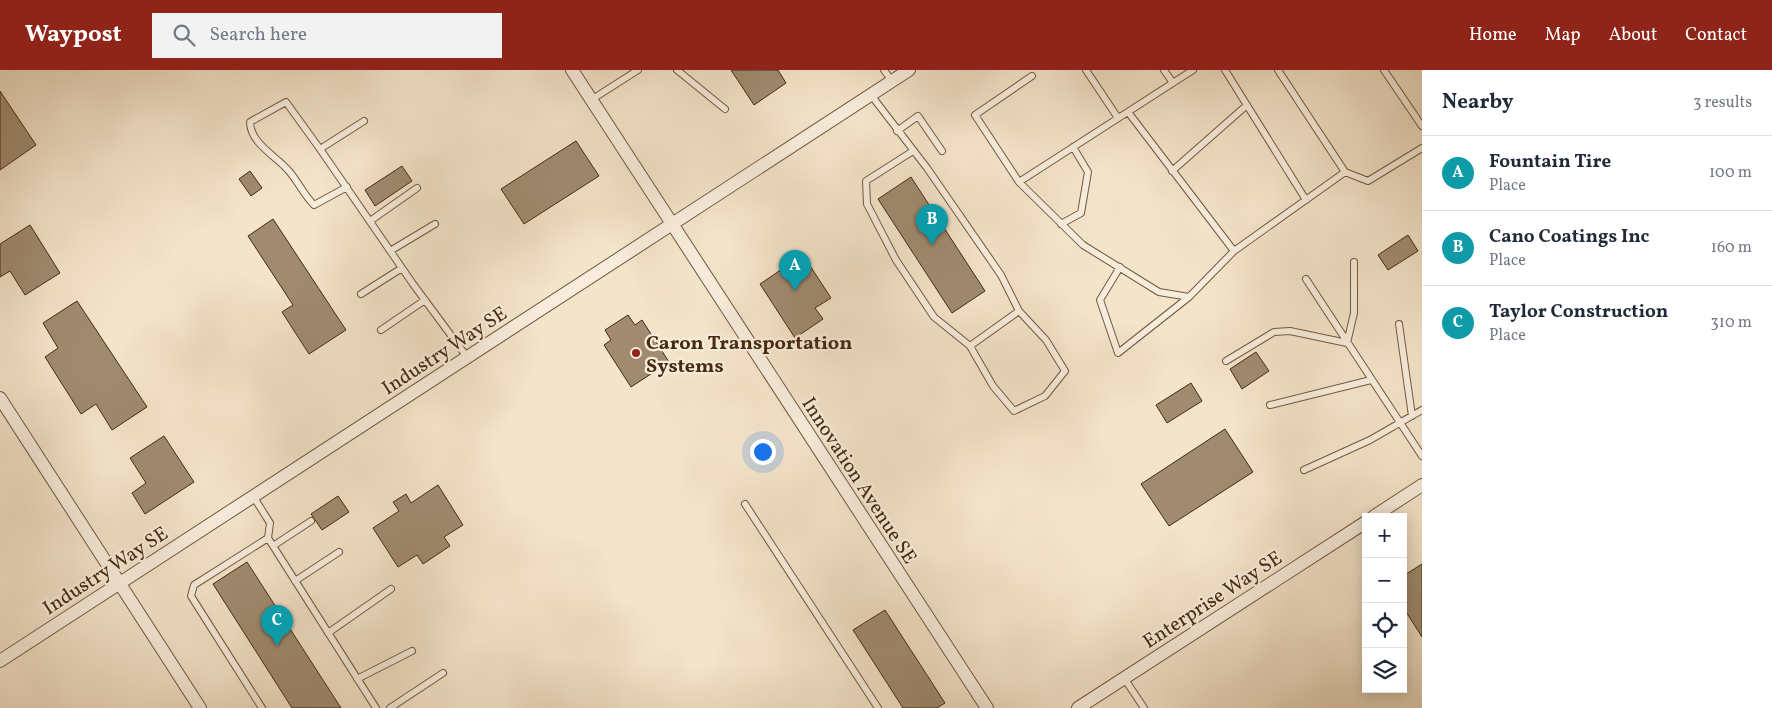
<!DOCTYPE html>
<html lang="en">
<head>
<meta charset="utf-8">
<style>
  body { margin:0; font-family:Vollkorn,serif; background:#f2f2f3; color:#1f2937 }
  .controls { position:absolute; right:15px; bottom:15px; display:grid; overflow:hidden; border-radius:0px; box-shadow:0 2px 12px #0003 }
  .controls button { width:45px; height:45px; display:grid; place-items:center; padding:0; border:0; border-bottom:1px solid #e0e1e3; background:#fff; color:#1f2937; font:25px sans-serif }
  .you { position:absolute; left:762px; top:381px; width:18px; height:18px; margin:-12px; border:4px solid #fff; border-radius:50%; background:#1a73e8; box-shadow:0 0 0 8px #1a73e833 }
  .badge { display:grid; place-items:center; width:32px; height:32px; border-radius:50%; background:#8f2418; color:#fff; font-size:16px; font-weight:700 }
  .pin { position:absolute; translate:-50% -41px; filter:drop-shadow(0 1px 2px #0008) }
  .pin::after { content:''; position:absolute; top:26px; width:18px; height:15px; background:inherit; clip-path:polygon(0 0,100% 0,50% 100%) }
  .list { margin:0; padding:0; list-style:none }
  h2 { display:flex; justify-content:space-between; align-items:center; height:65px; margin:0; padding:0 20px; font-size:21px }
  h2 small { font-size:16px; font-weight:400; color:#747a83 }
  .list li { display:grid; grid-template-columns:32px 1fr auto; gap:15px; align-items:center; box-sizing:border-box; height:75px; padding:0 20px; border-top:1px solid #e0e1e3 }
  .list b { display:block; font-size:19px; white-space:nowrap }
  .list p { margin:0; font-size:16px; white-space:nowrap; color:#747a83 }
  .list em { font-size:16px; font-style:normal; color:#747a83 }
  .icon { flex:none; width:28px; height:28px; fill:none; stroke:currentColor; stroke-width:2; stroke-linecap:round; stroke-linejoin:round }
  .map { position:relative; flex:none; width:1422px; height:638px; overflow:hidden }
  header { display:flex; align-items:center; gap:30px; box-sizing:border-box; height:70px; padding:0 25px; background:#8f2418; color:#fff }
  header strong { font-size:24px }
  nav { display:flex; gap:28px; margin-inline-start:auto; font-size:18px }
  .search { width:350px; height:45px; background:#f2f2f3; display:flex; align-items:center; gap:12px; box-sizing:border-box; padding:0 18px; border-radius:0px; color:#747a83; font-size:19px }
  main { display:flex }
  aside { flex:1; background:#fff }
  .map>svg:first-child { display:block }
  .building { fill:#a08b70; stroke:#452a0f }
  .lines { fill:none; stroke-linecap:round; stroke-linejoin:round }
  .service-casing { stroke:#71583e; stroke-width:8 }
  .minor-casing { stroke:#71583e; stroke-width:14 }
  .service { stroke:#f8eddd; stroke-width:6 }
  .minor { stroke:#f8eddd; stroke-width:12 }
  .poi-dot { fill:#8f2418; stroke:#f8eddd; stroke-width:2 }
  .labels { text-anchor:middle; stroke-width:4.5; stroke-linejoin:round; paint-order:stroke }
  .poi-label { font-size:20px; font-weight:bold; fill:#452a0f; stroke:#f8eddd; text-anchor:start }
  .street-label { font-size:20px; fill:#452a0f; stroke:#f8eddd }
</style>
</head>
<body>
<header>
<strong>Waypost</strong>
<div class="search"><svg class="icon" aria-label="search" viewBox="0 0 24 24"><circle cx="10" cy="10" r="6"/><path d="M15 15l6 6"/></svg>Search here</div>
<nav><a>Home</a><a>Map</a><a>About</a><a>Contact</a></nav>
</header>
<main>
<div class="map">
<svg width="1422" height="638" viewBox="0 0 1422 638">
  <rect width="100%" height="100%" fill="#f4e4ca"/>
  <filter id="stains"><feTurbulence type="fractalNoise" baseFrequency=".004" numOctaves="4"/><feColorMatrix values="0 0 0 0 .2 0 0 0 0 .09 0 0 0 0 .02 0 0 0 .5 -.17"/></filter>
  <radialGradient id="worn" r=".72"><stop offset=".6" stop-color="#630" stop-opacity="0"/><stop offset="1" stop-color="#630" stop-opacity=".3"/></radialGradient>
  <path class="building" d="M731 0H778L786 13 754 35Z
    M0 21 36 75 0 100Z
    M576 71 599 106 524 154 501 119Z
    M402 96 412 111 375 136 365 120Z
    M250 101 262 118 251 126 239 109Z
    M911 107 985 221 952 243 878 129Z
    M273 149 346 260 309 284 282 242 293 235 248 166Z
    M30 155 60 203 25 225 10 201 0 207V174Z
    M1408 165 1418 181 1388 200 1378 185Z
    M803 185 831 228 815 238 823 249 795 268 760 214Z
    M77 231 147 337 112 360 96 334 81 344 45 287 58 278 43 253Z
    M628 245 635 255 642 250 669 292 631 317 604 275 611 270 605 260Z
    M1256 282 1269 301 1242 319 1230 299Z
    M1191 313 1202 331 1167 353 1156 335Z
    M1225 359 1253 402 1169 456 1141 414Z
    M164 366 194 412 145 444 132 423 146 413 130 388Z
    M438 415 463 455 444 467 450 476 423 494 417 485 398 497 373 458 399 441 393 432 406 424 411 433Z
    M338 426 349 442 322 460 311 444Z
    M247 492 341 638H292L213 514Z
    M1422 494V567L1403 537V506Z
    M885 540 945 633 937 638H903L853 560Z"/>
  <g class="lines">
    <defs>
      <path id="service" d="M677 0 725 39
        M884 0 892 11
        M1086 0 1118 48
        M1164 0 1173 13
        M1225 0 1306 130
        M1278 0 1345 102 1368 111 1422 78
        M1384 0 1422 56
        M1032 6 975 45 1019 112 1193 0
        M871 25 927 98 1001 205 1019 241 1046 270 1065 301 1045 326 1014 341 993 316 970 276 934 247 896 190 867 134 866 111 913 81
        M591 30 638 0
        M364 51 320 79 413 214 467 287
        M897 61 918 46 942 81
        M320 79 286 32 250 52C250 73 276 86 288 100 298 111 303 124 314 135L347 117
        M1172 101 1247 35
        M1019 112 1083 175 1159 222 1189 227 1234 181 1128 42
        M370 151 417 118
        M1061 154 1081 143 1088 102 1073 77
        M390 181 435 154
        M1234 181 1345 102
        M1120 197 1100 230 1118 283 1189 227
        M1306 209 1422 386
        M361 224 402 198
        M1399 254 1412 346
        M381 260 425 230
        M970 276 1019 241
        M1226 291 1274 262 1290 261 1347 273 1354 243V192
        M1270 335 1371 310
        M1304 400 1370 370 1422 340
        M253 426 270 453 268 468
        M745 434 878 638
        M273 476 311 451
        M295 511 339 482
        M328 563 391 519
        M1124 608 1144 638
        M357 609 412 581
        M262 638 191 526 194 515 268 468 376 638
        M390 638 443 603"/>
      <path id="minor" d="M572 0 987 638
        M0 328 200 638
        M1373 447 1422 415
        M0 591 909 0
        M1078 638 1366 452"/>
    </defs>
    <use href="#service" class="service-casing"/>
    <use href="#minor" class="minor-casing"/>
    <use href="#service" class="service"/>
    <use href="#minor" class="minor"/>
  </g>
  <circle class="poi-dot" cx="636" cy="283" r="5"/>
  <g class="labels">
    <g class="poi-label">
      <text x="646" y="279">Caron Transportation<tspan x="646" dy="23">Systems</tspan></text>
    </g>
    <g class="street-label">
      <text transform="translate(444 280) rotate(-33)" y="7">Industry Way SE</text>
      <text transform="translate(860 410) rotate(57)" y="7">Innovation Avenue SE</text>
      <text transform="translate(105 500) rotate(-33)" y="7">Industry Way SE</text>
      <text transform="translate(1212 529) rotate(-33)" y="7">Enterprise Way SE</text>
    </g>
  </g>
  <rect width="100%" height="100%" filter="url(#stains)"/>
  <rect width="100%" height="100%" fill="url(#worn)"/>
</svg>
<div class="controls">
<button>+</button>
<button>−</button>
<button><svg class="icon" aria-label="locate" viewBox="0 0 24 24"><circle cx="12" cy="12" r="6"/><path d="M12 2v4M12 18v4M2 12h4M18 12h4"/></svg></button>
<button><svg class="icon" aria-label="layers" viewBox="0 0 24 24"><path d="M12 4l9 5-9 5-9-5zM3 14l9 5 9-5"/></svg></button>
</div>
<div class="you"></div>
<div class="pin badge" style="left:795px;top:221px;background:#0f9aa8">A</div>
<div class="pin badge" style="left:932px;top:175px;background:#0f9aa8">B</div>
<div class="pin badge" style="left:277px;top:576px;background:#0f9aa8">C</div>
</div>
<aside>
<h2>Nearby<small>3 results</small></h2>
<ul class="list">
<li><span class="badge" style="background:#0f9aa8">A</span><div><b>Fountain Tire</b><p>Place</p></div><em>100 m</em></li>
<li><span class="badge" style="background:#0f9aa8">B</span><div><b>Cano Coatings Inc</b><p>Place</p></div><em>160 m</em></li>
<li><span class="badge" style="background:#0f9aa8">C</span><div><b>Taylor Construction</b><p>Place</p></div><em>310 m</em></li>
</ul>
</aside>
</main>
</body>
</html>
